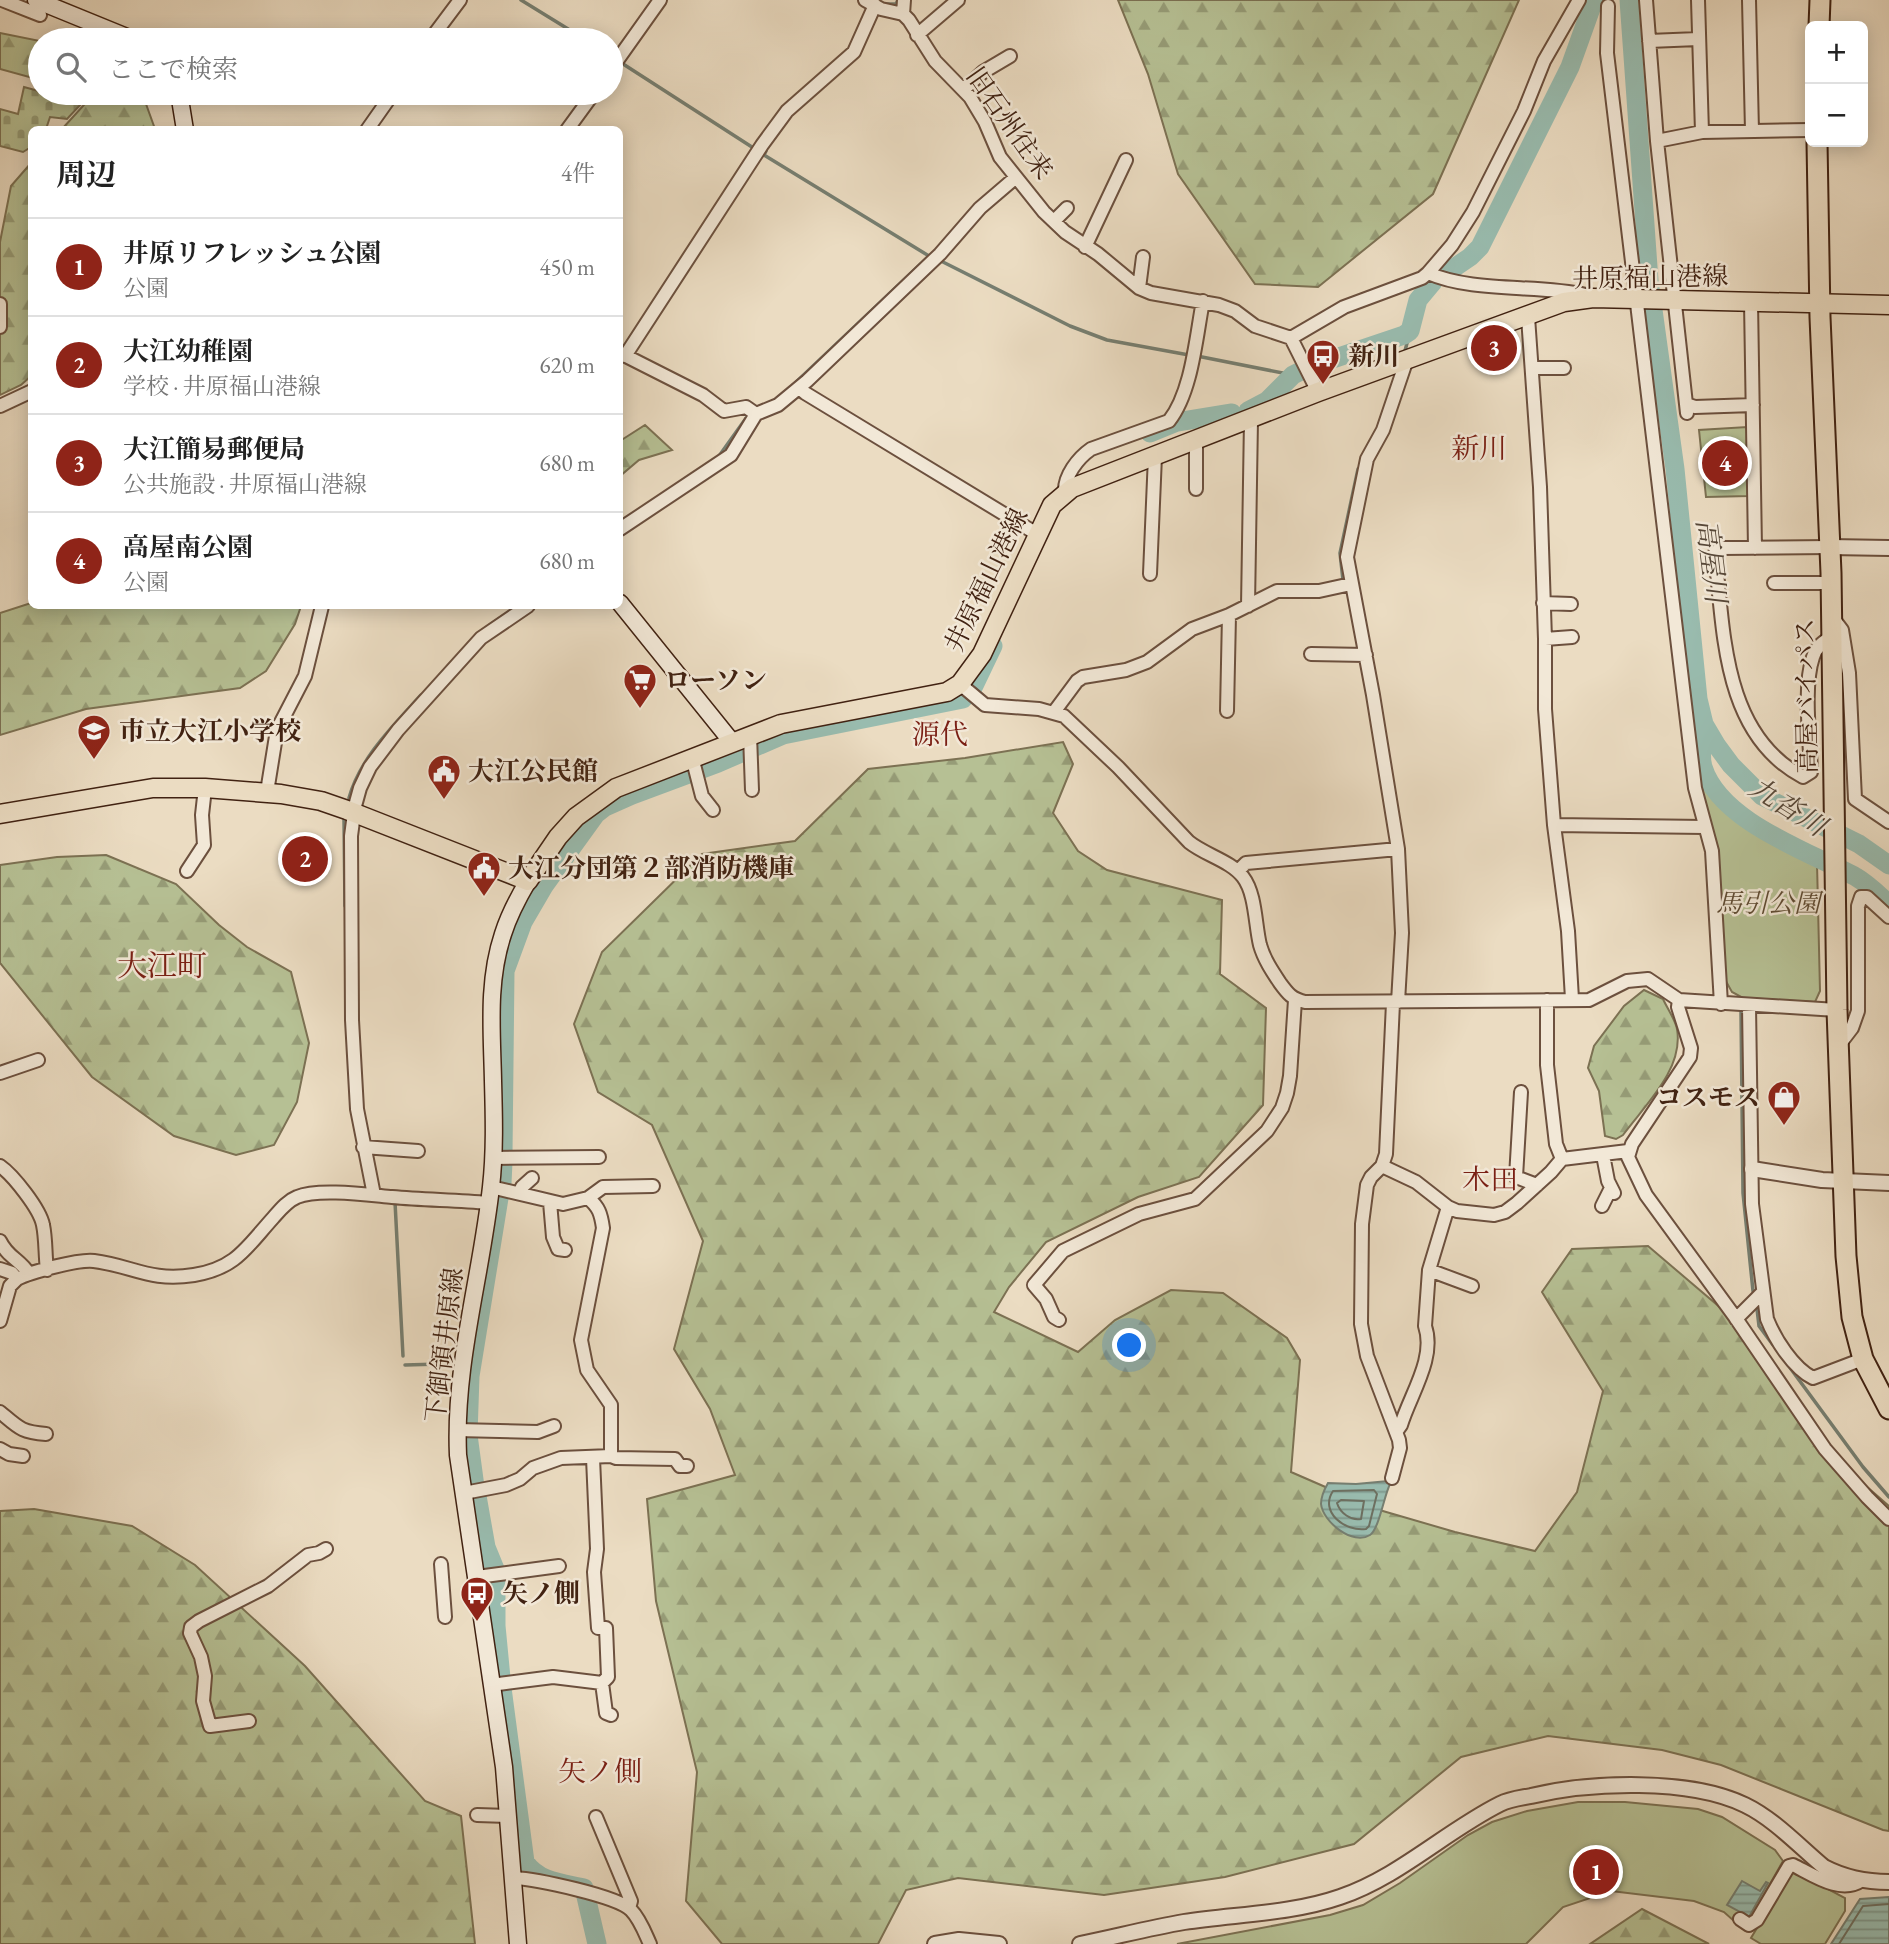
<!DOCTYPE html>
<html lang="ja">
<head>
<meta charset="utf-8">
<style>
  body { margin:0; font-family:"EB Garamond","Noto Serif JP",serif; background:#f2f2f2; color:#222 }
  .controls { position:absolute; right:21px; top:21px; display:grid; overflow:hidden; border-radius:10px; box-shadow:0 4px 18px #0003 }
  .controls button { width:63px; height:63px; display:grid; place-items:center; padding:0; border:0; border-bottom:2px solid #e0e0e0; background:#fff; color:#222; font:35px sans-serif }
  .you { position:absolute; left:1130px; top:1346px; width:24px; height:24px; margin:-18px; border:5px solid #fff; border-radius:50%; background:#1a73e8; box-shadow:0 0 0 10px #1a73e833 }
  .badge { display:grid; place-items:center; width:46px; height:46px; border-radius:50%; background:#8f2418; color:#fff; font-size:23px; font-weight:700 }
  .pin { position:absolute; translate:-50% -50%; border:4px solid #fff; box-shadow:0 2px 7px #0006 }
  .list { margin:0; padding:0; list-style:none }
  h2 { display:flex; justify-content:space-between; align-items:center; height:91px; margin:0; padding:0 28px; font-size:30px }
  h2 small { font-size:23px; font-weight:400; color:#767676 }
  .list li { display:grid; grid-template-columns:46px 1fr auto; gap:21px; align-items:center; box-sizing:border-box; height:98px; padding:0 28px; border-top:2px solid #e0e0e0 }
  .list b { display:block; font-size:26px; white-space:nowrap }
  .list p { margin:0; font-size:23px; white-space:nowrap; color:#767676 }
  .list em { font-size:23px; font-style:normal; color:#767676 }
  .icon { flex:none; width:38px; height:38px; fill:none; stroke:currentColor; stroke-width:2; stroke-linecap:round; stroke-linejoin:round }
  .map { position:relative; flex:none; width:1889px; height:1944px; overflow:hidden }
  .search { position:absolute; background:#fff; box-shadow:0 4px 18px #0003; left:28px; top:28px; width:595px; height:77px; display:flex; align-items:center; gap:18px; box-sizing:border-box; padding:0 24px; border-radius:38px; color:#767676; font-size:26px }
  .panel { position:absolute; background:#fff; box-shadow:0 4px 18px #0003; left:28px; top:126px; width:595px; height:483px; border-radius:10px }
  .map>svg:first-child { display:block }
  .forest { fill:url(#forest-firs); stroke:#7c7153; stroke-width:2 }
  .cemetery { fill:url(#cemetery-stones); stroke:#7c7153; stroke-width:2 }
  .park { fill:#b6c094; stroke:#7c7153; stroke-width:2 }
  .water { fill:url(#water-rules); stroke:#767e70; stroke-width:2 }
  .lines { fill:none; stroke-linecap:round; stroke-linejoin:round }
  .shore { stroke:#6d6f60; stroke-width:2 }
  .stream { stroke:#767e70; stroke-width:3.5 }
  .river { stroke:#99bcaf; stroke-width:19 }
  .minor-casing { stroke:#6c503e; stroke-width:16 }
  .tertiary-casing { stroke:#6c503e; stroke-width:18 }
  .secondary-casing { stroke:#412212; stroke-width:19 }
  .primary-casing { stroke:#412212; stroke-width:21 }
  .trunk-casing { stroke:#412212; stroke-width:23 }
  .minor { stroke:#f2e8d7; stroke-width:12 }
  .tertiary { stroke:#f2e8d7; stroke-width:14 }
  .secondary { stroke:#f2e8d7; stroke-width:16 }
  .primary { stroke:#ebdcc2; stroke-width:18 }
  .trunk { stroke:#ebdcc2; stroke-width:19 }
  .labels { text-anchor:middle; stroke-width:5; stroke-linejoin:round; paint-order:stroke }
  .street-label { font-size:26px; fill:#412212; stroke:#f2e8d7 }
  .poi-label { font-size:26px; font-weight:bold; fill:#412212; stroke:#f2e8d7; text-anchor:start }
  .park-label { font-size:26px; font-style:italic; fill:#5e4a32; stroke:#f2e8d7 }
  .neighbourhood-label { font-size:28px; fill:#7a1f14; stroke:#f2e8d7 }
  .water-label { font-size:28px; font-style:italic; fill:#574839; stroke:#f2e8d7 }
  .quarter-label { font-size:30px; fill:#7a1f14; stroke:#f2e8d7 }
</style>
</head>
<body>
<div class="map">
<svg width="1889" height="1944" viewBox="0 0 1889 1944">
  <defs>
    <pattern id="forest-firs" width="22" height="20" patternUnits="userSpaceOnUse" patternTransform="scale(1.75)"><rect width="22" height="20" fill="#b6c094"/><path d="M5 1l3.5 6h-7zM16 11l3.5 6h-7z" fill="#969c77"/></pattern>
    <pattern id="cemetery-stones" width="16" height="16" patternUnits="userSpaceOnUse" patternTransform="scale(1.75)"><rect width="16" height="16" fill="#b6c094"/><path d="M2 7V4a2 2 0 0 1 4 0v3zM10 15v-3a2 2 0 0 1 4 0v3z" fill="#969c77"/></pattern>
    <pattern id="water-rules" width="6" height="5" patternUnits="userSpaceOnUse" patternTransform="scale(1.75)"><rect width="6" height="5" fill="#99bcaf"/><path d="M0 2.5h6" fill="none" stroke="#7e988d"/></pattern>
  </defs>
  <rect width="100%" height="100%" fill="#ebdcc2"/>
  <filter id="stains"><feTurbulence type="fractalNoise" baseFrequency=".00286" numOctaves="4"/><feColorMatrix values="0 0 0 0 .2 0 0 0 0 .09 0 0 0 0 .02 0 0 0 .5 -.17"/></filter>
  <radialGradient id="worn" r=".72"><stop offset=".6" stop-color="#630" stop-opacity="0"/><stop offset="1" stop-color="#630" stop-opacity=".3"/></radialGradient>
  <path class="forest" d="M1118 0H1519L1433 194 1318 287 1255 284 1178 174 1148 74Z
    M0 33 40 41V80L0 69Z
    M86 93H142L155 129H62L93 95Z
    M31 163V376L21 385 0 395V242L11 186Z
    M645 425 672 450 639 460 620 476V441Z
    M31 603 32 606H301L295 624 266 671 240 688 86 709 0 735V613Z
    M1063 742 1073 764 1053 813 1078 851 1107 870 1222 900 1220 974 1266 1008 1263 1105 1199 1177 1138 1197 1046 1242 1009 1287 994 1312 1078 1352 1115 1320 1171 1290 1223 1293 1287 1338 1300 1360 1291 1472 1376 1509 1455 1532 1535 1551 1577 1492 1603 1391 1542 1292 1572 1249 1648 1246 1736 1321 1825 1450 1889 1506V1831L1883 1830 1721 1765 1662 1750 1548 1736 1461 1757 1354 1844 1225 1877 1104 1895 958 1878 906 1890 878 1944H722L686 1901 697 1772 656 1601 647 1499 735 1475 710 1409 674 1349 703 1241 652 1125 598 1092 574 1024 602 952 702 854 795 841 868 769 965 758Z
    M106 855 176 884 219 925 247 947 291 972 309 1043 297 1102 274 1145 236 1155 174 1136 92 1077 0 963V865L57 857Z
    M1644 990 1663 999C1667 1008 1675 1019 1677 1029 1684 1069 1645 1105 1623 1135L1616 1139 1605 1136 1599 1091 1588 1068 1594 1046 1624 1006Z
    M34 1509 132 1526 195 1565 305 1666 425 1801 461 1816 475 1944H0V1511Z
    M1642 1909 1709 1944H1590Z"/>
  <path class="cemetery" d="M24 87 82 103 67 119 50 117 46 129 32 130 31 147 23 152 0 146V109L18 114Z"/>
  <path class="park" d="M1747 427 1749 496 1706 497 1699 430Z
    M1709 785C1736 828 1774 841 1817 863L1820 991 1815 1002 1743 998 1732 992 1723 976 1701 790Z
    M1578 1802H1625L1698 1809 1722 1817 1775 1850 1783 1861 1744 1930 1724 1912 1694 1901 1611 1891 1563 1907 1526 1944H1177L1330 1915 1363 1905 1400 1883 1468 1835 1492 1822 1527 1811Z
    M1792 1870 1845 1898V1911L1825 1944H1761L1751 1938Z"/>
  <path class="water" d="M1388 1481 1390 1484C1384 1496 1379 1529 1370 1535 1353 1546 1323 1522 1321 1504 1321 1496 1324 1490 1328 1483L1356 1484Z
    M1742 1881 1760 1891 1766 1882 1768 1883 1749 1917 1727 1905Z
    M1889 1897V1944H1831L1860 1899Z"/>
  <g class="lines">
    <path class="shore" d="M1374 1490 1377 1494 1369 1526 1366 1529C1345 1532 1319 1512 1333 1491Z
      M1341 1500 1364 1501 1361 1519C1351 1521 1340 1513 1337 1503Z
      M1839 1944 1863 1906 1889 1904"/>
    <path class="stream" d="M521 0 586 40
      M886 4H896L898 0
      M620 62 755 149
      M766 151 764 155 929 256 793 385
      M941 261 1070 326 1107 340 1189 355
      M1405 351 1410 331
      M1197 356 1293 375
      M719 456 749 414
      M1343 580 1340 553 1358 469
      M490 625 518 606
      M1702 765 1705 789
      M349 798C360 758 393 726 421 695
      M344 820 345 906
      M1741 1011 1743 1193 1753 1291
      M395 1202 403 1356
      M1757 1309 1759 1326 1773 1345
      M405 1365 440 1364 444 1366
      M1788 1365 1863 1467 1889 1497"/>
    <path class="river" d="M1629 0 1649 281 1675 469 1698 699 1704 724 1717 746 1731 765 1762 796 1859 844 1889 865
      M1448 272 1470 257 1480 247 1570 67 1594 0
      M1312 366 1404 335 1410 331 1418 300 1433 282
      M1248 411 1267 401 1293 375 1301 371
      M1150 433 1177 422 1232 413
      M971 692 993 646
      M1704 724C1703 738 1699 754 1703 767 1720 822 1810 852 1856 877 1868 884 1879 895 1889 904
      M503 1154 505 971 523 922 544 886 596 814 605 807 632 795 718 763 783 735 963 699
      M502 1183 503 1162
      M475 1487 468 1435 470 1376 500 1192
      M477 1496 486 1547 495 1569
      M496 1578V1626L501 1678
      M502 1688 525 1862C539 1882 561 1883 584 1888L597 1944"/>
    <defs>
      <path id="minor" d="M2 0 40 15
        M865 0 881 9 903 14 909 20 935 61 970 97 985 122 1000 157 1044 212 1065 232 1098 254 1139 288 1151 293 1219 305 1235 311 1255 326 1291 338 1344 307 1422 278 1428 273C1474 293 1536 284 1586 295
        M1646 0 1657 141 1687 413
        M1698 0 1702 132
        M1749 0 1752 131
        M1608 6 1607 53 1695 788 1712 851 1721 1004
        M903 14 904 0
        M917 35 958 0
        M430 40 460 0
        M1649 41 1698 39
        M611 69 660 0
        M964 89 983 72 1010 56
        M367 130 393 93
        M567 130 594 93
        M1657 141 1702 132 1810 130
        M1054 221 1067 208
        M1085 247 1126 160
        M1428 273 1452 245 1473 212 1524 111 1544 61 1579 0
        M1139 288 1143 257
        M1751 302 1755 548
        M0 304V327
        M1528 317 1540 487 1545 639V709L1554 825 1568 931 1572 999
        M1291 338 1318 392
        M620 353 703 395 724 411 746 407 756 414
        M625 356 762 145 787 111 854 52 875 5
        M1532 368H1564
        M799 388 805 393 1037 534
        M1686 404 1695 407 1753 405
        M0 406 32 391
        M1196 441V489
        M1065 492C1064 476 1078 458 1091 449L1169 421C1192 392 1196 337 1203 301
        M620 529 731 455 756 414 778 405 807 381 940 254 980 208 1015 178
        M1830 547 1720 548 1715 553C1724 631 1722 734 1803 777L1811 772C1810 740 1803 686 1813 657 1816 647 1823 642 1831 637
        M1150 574 1155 456
        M1774 583H1831
        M1543 603 1571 604
        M1248 606 1251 420
        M1833 618 1842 630 1849 673 1855 799 1889 822
        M1545 639 1572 637
        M1311 654 1366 655
        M960 684 985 705 1039 709 1064 716 1118 767 1189 842C1205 855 1231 861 1243 877 1256 894 1255 925 1260 945 1264 959 1272 971 1280 983 1288 994 1292 999 1305 1002L1589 1000 1627 981 1648 979 1679 1000 1837 1010
        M1227 711 1229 615
        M1054 712 1077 681 1083 677 1126 670 1147 662 1192 629 1229 615 1277 591H1319L1351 584
        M750 735 752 790
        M692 757 702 796 713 810
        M267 792 277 730 305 676 322 606
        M1554 825 1704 827
        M187 871 204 845 202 815 205 788
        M1238 871 1246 863 1398 849
        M1547 1000V1065L1556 1144 1562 1159
        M1679 1000 1678 1007 1691 1048 1690 1057 1632 1144 1628 1157 1646 1195 1735 1317 1825 1449 1867 1497 1889 1519
        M1398 1002 1402 933 1398 849 1373 695 1347 557 1367 459 1383 430 1407 359
        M1749 1006 1752 1204 1767 1319C1775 1339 1793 1368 1813 1378L1863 1359
        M1839 1045 1852 1028 1858 1011V906L1861 897H1867L1889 917
        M0 1073 38 1060
        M1521 1092 1516 1177 1537 1185
        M363 1147 418 1151
        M1603 1155 1608 1181 1614 1193
        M493 1158 599 1157
        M0 1166C13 1175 40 1209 43 1225 46 1239 45 1255 47 1270
        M1382 1166 1416 1182 1448 1207 1457 1211 1494 1215 1505 1212 1517 1203 1551 1172 1562 1159 1628 1151
        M491 1187 563 1204 588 1198 603 1187 653 1186
        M520 1193 522 1187 532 1178
        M374 1195 357 1109 352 1020 351 836 355 806 360 788 370 767 398 730 481 638 528 606
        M588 1198C599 1207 601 1214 603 1228L581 1340 587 1370 611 1405V1456
        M550 1202 553 1237 558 1249 565 1250
        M1602 1206 1611 1188
        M0 1241C8 1258 20 1259 29 1274
        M0 1269 12 1273 17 1279
        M1429 1270 1472 1286
        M1736 1319 1763 1292
        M1059 1320 1054 1317 1046 1299 1034 1285 1063 1251 1139 1214 1195 1199 1267 1131 1282 1108 1287 1093 1290 1076 1295 1000
        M0 1321 10 1286 17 1279C30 1272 79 1259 94 1261 133 1266 150 1282 194 1275 236 1268 246 1248 273 1218 280 1210 287 1201 297 1197 318 1188 369 1195 392 1197 424 1200 457 1200 488 1203
        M0 1412C19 1428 21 1432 46 1434
        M457 1430 538 1432 554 1426
        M1396 1432 1401 1425C1410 1395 1436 1358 1425 1326L1429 1270 1448 1207
        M0 1449 9 1454 23 1456
        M593 1458 597 1549 594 1572 598 1628H606L608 1677 602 1683 606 1713 611 1715
        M1392 1478 1400 1448 1399 1440 1367 1356 1361 1324 1362 1224 1367 1185 1371 1177 1382 1166 1386 1154 1393 1003
        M464 1493 506 1485 520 1479 533 1468 561 1458 611 1456 616 1458 675 1459 680 1466H687
        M441 1564 445 1617
        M477 1577 559 1566
        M491 1685 553 1677 602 1683
        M249 1721 210 1726 203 1701 205 1676 201 1657 190 1633 191 1627 199 1621 268 1586 308 1555 319 1553 326 1549
        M477 1815 508 1816
        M596 1817 631 1901 629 1908
        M514 1878C536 1879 617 1896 631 1910 640 1919 645 1933 650 1944
        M1740 1919 1749 1925 1757 1920 1789 1866 1793 1865C1813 1875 1841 1895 1862 1880"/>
      <path id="tertiary" d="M1830 547 1889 548
        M1752 1169 1822 1180 1889 1183
        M935 1944 959 1940 999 1944
        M1080 1944C1115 1937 1149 1928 1184 1922 1236 1914 1291 1914 1340 1897 1399 1877 1446 1831 1500 1804 1510 1799 1521 1798 1531 1796 1590 1782 1689 1778 1745 1805 1774 1819 1799 1846 1824 1867 1845 1878 1865 1882 1889 1882"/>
      <path id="secondary" d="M36 0 134 40
        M179 93 185 130
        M620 603 732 742
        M518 1944 504 1767 458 1455C454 1364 481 1278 491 1187 495 1152 494 1116 493 1081 492 1031 487 982 503 934 509 915 518 898 528 881"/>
      <path id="primary" d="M0 814 153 788H205L281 794 321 801 347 810 528 881 558 837 576 817 616 788 781 724 947 692 960 684 982 654 1052 505 1072 488 1318 392 1564 302 1593 298 1636 299 1889 305"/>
      <path id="trunk" d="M1819 26 1820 0
        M1817 142 1820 317 1831 573 1837 1010 1846 1256 1852 1317 1863 1359 1889 1409"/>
    </defs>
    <use href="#minor" class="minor-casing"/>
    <use href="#tertiary" class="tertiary-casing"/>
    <use href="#secondary" class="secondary-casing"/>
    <use href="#primary" class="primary-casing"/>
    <use href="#trunk" class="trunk-casing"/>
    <use href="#minor" class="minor"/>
    <use href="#tertiary" class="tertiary"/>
    <use href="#secondary" class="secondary"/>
    <use href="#primary" class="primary"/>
    <use href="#trunk" class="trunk"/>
  </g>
  <defs>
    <symbol id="bus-pin" viewBox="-11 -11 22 30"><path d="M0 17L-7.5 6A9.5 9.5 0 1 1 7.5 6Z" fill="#8f2418" stroke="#f2e8d7"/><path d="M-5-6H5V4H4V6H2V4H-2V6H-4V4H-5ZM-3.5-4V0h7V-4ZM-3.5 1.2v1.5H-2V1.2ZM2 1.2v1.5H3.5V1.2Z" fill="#fff"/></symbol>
    <symbol id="supermarket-pin" viewBox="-11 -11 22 30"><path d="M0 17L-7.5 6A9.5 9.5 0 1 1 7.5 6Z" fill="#8f2418" stroke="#f2e8d7"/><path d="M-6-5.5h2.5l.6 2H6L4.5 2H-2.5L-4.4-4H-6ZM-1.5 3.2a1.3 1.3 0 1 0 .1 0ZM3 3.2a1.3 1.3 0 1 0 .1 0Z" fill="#fff"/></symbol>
    <symbol id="school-pin" viewBox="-11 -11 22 30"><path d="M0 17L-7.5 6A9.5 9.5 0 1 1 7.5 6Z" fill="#8f2418" stroke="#f2e8d7"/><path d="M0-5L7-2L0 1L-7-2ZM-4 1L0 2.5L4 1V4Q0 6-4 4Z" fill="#fff"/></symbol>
    <symbol id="civic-pin" viewBox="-11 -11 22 30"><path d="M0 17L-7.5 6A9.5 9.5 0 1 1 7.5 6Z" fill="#8f2418" stroke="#f2e8d7"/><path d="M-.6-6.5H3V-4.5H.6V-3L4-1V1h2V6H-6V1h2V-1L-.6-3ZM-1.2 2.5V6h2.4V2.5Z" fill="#fff"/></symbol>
    <symbol id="shop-pin" viewBox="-11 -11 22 30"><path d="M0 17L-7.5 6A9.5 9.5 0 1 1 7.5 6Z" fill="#8f2418" stroke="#f2e8d7"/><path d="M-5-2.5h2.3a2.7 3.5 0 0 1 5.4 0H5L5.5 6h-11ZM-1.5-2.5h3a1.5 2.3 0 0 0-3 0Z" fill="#fff"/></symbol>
  </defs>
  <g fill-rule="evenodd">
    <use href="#bus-pin" x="1304" y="337" width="38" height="52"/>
    <use href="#supermarket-pin" x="621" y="661" width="38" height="52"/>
    <use href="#school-pin" x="75" y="712" width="38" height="52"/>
    <use href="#civic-pin" x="425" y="752" width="38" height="52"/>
    <use href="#civic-pin" x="465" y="849" width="38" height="52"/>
    <use href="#shop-pin" x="1765" y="1078" width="38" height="52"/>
    <use href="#bus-pin" x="458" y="1574" width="38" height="52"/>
  </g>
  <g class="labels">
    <g class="street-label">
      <text transform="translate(1010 123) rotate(55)" y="9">旧石州往来</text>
      <text transform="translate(1650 277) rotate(-1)" y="9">井原福山港線</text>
      <text transform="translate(986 580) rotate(-64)" y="9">井原福山港線</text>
      <text transform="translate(1806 696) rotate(-91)" y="9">高屋バイパス</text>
      <text transform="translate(444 1345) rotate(-83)" y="9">下御領井原線</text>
    </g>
    <g class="poi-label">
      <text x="1348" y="365">新川</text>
      <text x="664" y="689">ローソン</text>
      <text x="119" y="740">市立大江小学校</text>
      <text x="468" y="780">大江公民館</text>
      <text x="508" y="877">大江分団第２部消防機庫</text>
      <text x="1760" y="1106" text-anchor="end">コスモス</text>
      <text x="502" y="1602">矢ノ側</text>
    </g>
    <g class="park-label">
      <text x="1768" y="912">馬引公園</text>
    </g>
    <g class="neighbourhood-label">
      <text x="1479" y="458">新川</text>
      <text x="940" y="744">源代</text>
      <text x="1490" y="1189">木田</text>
      <text x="600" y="1781">矢ノ側</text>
    </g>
    <g class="water-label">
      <text transform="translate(1712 561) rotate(83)" y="10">高屋川</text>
      <text transform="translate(1788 806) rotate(32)" y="10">九沓川</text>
    </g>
    <g class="quarter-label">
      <text x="162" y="976">大江町</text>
    </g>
  </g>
  <rect width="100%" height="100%" filter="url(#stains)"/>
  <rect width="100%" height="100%" fill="url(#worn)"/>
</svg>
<div class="controls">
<button>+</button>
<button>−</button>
</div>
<div class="you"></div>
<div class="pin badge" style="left:1596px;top:1872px">1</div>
<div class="pin badge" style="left:305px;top:859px">2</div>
<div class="pin badge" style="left:1494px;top:348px">3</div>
<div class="pin badge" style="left:1725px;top:463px">4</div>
<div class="search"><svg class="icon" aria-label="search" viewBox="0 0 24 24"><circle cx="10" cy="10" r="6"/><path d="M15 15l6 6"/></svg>ここで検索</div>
<section class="panel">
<h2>周辺<small>4件</small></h2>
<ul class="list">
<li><span class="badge">1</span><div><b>井原リフレッシュ公園</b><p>公園</p></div><em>450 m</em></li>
<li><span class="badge">2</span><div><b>大江幼稚園</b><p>学校 · 井原福山港線</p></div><em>620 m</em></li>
<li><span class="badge">3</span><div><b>大江簡易郵便局</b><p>公共施設 · 井原福山港線</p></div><em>680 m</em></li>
<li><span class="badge">4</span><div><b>高屋南公園</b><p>公園</p></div><em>680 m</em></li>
</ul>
</section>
</div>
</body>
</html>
